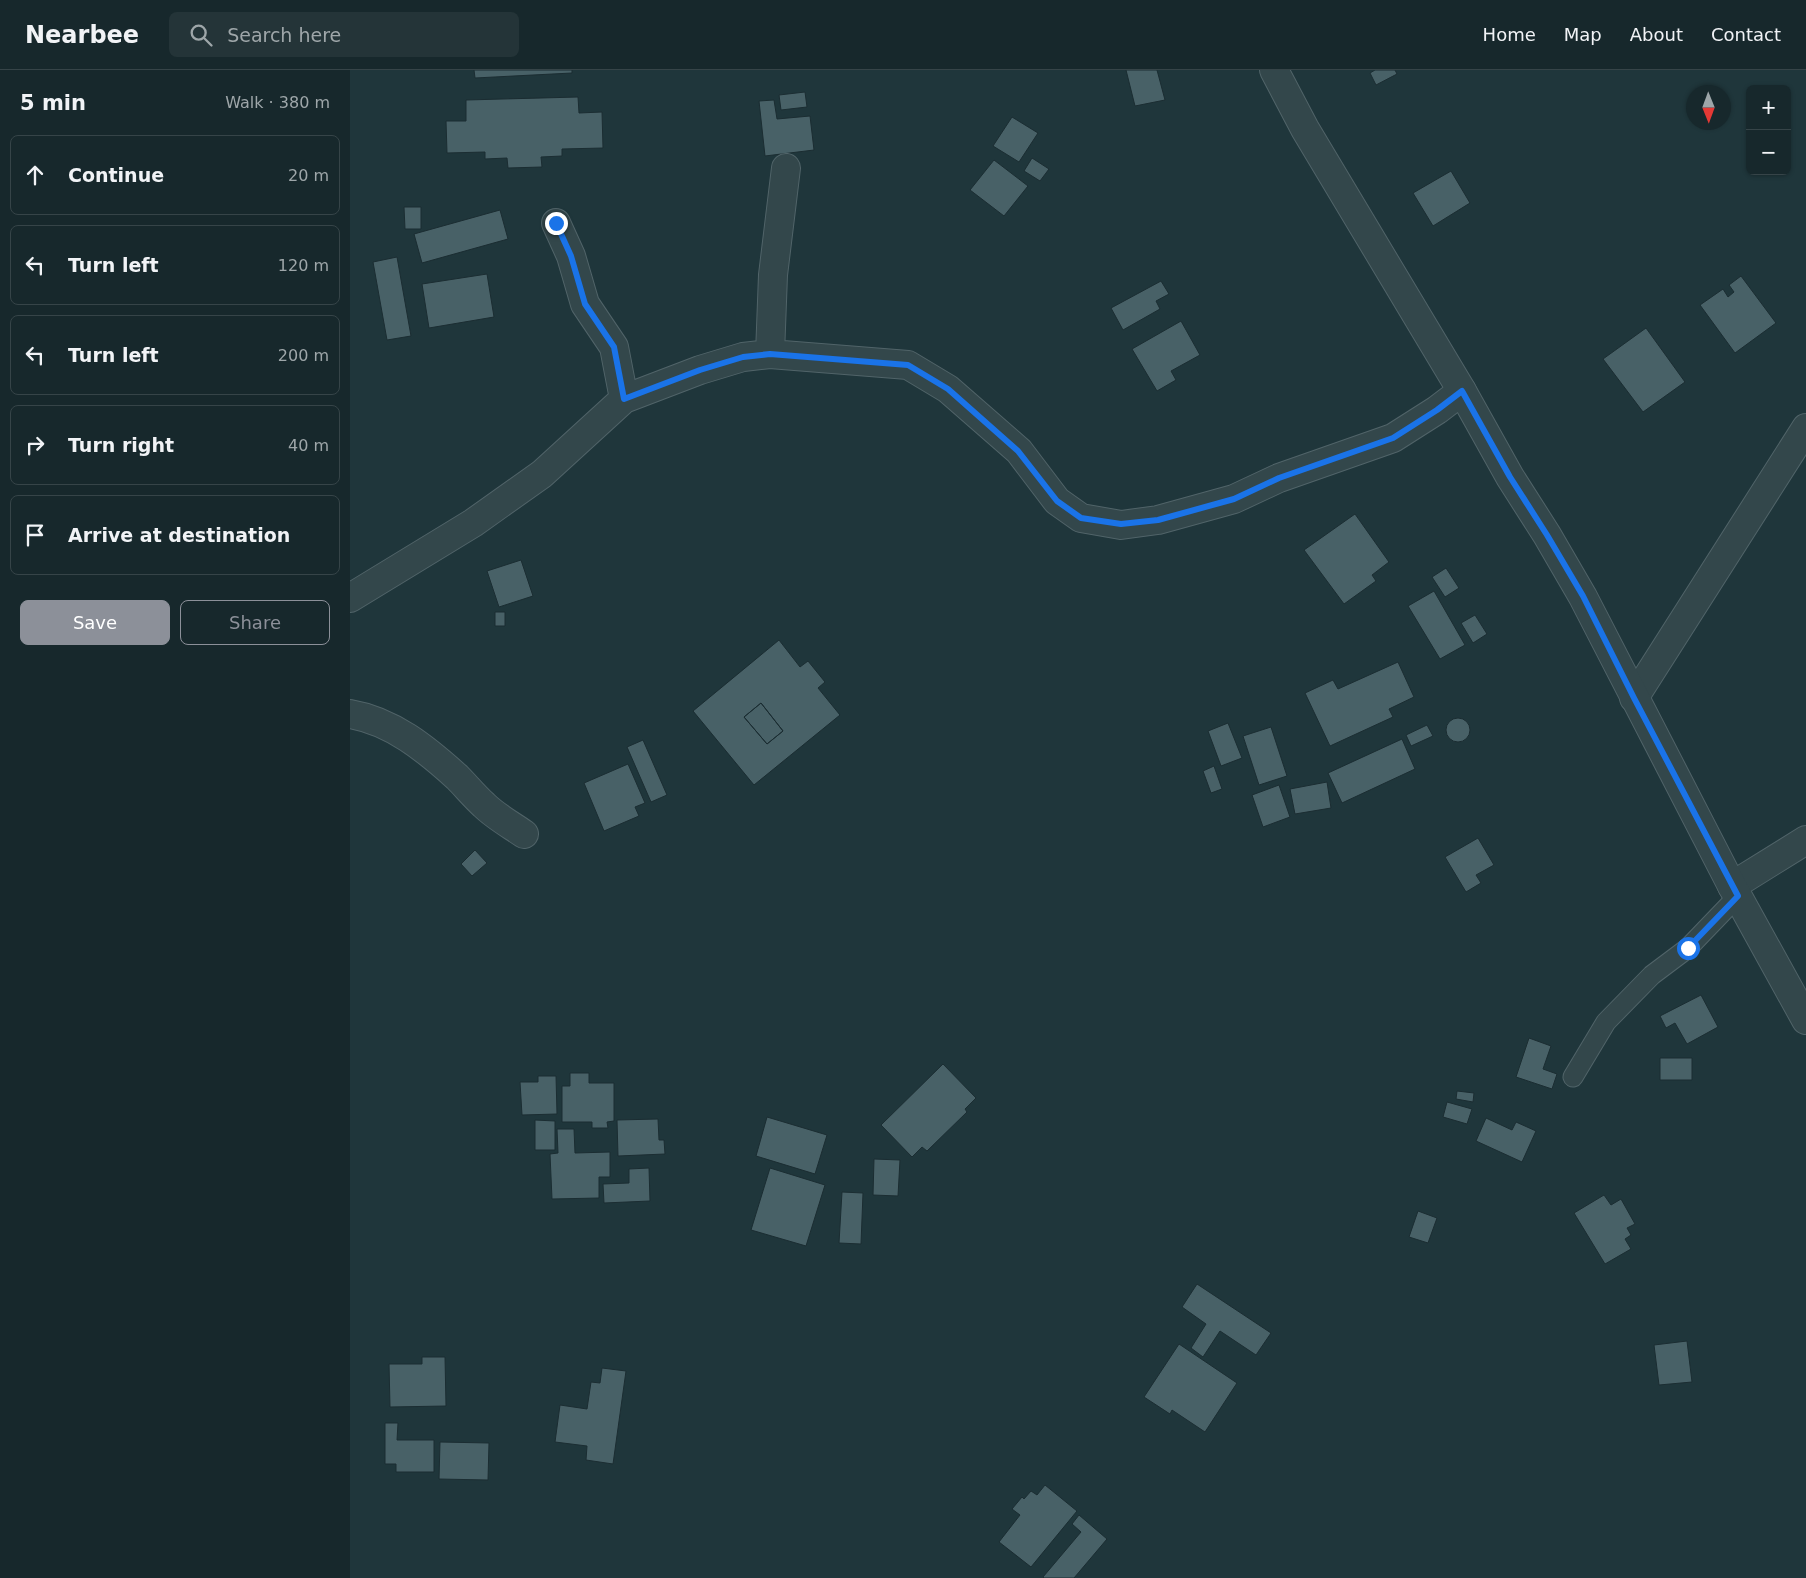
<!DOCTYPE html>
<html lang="en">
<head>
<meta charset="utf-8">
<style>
  body { margin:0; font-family:"DejaVu Sans",sans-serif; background:#243438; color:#f1f3f6 }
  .controls { position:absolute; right:15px; top:15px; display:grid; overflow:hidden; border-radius:8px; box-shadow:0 1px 4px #0004 }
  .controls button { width:45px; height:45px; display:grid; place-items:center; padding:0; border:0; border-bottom:1px solid #364448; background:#17282c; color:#f1f3f6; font:25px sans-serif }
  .compass { position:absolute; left:1336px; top:15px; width:45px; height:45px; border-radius:50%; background:#17282c; box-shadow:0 1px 4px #0004; rotate:179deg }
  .stop { position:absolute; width:15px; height:15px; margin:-11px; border:4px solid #1a73e8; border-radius:50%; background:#fff }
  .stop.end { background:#1a73e8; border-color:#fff; box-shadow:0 1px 5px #0008 }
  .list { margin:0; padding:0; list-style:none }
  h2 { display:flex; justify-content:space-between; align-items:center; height:65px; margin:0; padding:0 20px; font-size:21px }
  h2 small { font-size:16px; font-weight:400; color:#9ea6a9 }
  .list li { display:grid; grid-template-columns:32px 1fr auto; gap:15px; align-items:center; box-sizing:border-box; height:80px; margin:0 10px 10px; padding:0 10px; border:1px solid #364448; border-radius:8px }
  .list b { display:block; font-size:19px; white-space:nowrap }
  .list em { font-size:16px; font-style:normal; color:#9ea6a9 }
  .actions { display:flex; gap:10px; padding:15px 20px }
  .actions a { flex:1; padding:11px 0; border:1px solid #8c9099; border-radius:8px; text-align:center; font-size:18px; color:#8c9099 }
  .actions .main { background:#8c9099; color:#fff }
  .icon { flex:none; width:28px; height:28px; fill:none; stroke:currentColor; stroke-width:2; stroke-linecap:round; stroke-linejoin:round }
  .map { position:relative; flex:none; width:1456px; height:1508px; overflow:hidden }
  header { display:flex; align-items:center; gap:30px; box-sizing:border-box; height:70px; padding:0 25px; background:#17282c; border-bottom:1px solid #364448 }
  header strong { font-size:24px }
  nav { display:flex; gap:28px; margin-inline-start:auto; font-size:18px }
  .search { width:350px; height:45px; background:#243438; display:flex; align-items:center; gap:12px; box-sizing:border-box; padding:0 18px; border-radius:8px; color:#9ea6a9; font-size:19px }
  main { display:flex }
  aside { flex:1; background:#17282c }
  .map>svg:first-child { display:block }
  .building { fill:#486167; stroke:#1b2d32; fill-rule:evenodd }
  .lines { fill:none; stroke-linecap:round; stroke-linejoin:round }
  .service-casing { stroke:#516469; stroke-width:21 }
  .minor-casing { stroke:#516469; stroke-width:30 }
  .tertiary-casing { stroke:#516469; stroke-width:30 }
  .service { stroke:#33474b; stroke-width:19 }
  .minor { stroke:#33474b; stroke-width:28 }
  .tertiary { stroke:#33474b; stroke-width:28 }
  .route { stroke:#1a73e8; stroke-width:6 }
</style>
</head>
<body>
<header>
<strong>Nearbee</strong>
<div class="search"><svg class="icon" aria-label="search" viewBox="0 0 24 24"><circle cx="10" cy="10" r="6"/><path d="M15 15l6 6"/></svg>Search here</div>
<nav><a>Home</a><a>Map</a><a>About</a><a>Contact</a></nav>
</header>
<main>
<aside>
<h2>5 min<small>Walk · 380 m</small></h2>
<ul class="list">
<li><svg class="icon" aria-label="ahead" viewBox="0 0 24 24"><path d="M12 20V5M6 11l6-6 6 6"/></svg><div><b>Continue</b></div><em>20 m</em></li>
<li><svg class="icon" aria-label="left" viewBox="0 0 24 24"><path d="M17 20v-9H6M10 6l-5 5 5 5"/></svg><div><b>Turn left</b></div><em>120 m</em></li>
<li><svg class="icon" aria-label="left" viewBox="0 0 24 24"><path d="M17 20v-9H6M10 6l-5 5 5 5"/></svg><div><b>Turn left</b></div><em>200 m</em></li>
<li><svg class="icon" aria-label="right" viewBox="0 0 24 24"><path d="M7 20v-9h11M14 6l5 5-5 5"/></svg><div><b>Turn right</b></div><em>40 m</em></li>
<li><svg class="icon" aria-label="arrive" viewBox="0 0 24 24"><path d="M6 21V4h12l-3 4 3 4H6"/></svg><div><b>Arrive at destination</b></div></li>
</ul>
<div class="actions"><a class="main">Save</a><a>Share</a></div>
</aside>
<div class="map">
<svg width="1456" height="1508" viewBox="0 0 1456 1508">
  <rect width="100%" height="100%" fill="#1f363b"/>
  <path class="building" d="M124 0H222V3L125 8Z
    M776 0H807L815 30 785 36Z
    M1025 0H1045L1047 4 1026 15 1020 3Z
    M455 22 457 37 431 40 429 25Z
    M228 27 229 43 252 42 253 78 212 79V86L191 87 192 97 158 98 157 88 135 89V82L97 83 96 51H116V30Z
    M424 30 427 49 460 46 464 80 415 86 409 31Z
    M662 47 688 63 669 92 643 76Z
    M682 88 699 99 690 111 674 101Z
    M644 90 678 116 654 146 620 120Z
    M1101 101 1120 133 1083 156 1063 123Z
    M54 137H71V159H55Z
    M150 140 158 169 72 193 64 164Z
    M47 187 61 266 37 270 23 192Z
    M137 204 144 247 79 258 72 214Z
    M1391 206 1426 253 1385 283 1350 235 1373 219 1378 227 1384 222 1379 215Z
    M811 211 819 224 806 231 810 239 773 260 761 238Z
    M831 251 850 285 821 301 826 310 807 321 782 279Z
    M1296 258 1335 312 1293 342 1253 289Z
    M1005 444 1039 492 1022 505 1026 511 994 534 954 480Z
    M171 490 183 526 149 537 137 501Z
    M1096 498 1109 518 1095 527 1082 507Z
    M1084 521 1115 575 1090 589 1058 536Z
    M145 542H155V556H145Z
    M1125 545 1137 564 1123 573 1111 553Z
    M429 570 450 597 458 591 475 612 468 618 490 645 404 715 343 641ZM411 633 433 661 417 674 394 647Z
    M1048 592 1064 627 1039 639 1043 647 980 676 955 623 983 610 988 619Z
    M411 633 433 661 417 674 394 647Z
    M1096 660a12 12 0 1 1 24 0a12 12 0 1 1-24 0Z
    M878 653 892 688 871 696 858 661Z
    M1077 655 1083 666 1061 676 1056 665Z
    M921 657 937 706 909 715 893 666Z
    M1052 669 1065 699 992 733 978 703Z
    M293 670 317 725 301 732 277 677Z
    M278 694 295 733 285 737 289 746 254 761 234 713Z
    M864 696 872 719 861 723 853 701Z
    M977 712 981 738 945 744 940 719Z
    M929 715 940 747 913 757 902 725Z
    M1128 768 1144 795 1126 805 1131 813 1116 822 1095 787Z
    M125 780 137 793 122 806 111 794Z
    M1351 925 1368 957 1337 974 1325 953 1316 958 1310 946Z
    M1179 968 1201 976 1193 999 1207 1004 1202 1019 1166 1007Z
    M1310 988H1342V1010H1310Z
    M593 994 626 1028 615 1039 617 1042 577 1081 572 1077 562 1087 531 1055Z
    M220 1003H239V1013H264V1051L257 1052 258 1058H242V1052H212V1016H220Z
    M188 1006H206L207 1044 172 1045 170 1012H188Z
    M1107 1021 1124 1023 1123 1032 1106 1029Z
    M1097 1032 1122 1039 1117 1054 1093 1047Z
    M417 1047 477 1065 465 1104 406 1086Z
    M1136 1048 1162 1060 1166 1052 1186 1061 1172 1092 1126 1071Z
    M308 1049 309 1070H314L315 1084 268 1086 267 1050Z
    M185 1050 205 1051V1080H185Z
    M207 1059H224L225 1083 260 1082V1107H249V1128L202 1129 200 1084 208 1083Z
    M524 1089 550 1090 548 1126 523 1125Z
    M299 1098 300 1131 254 1133 253 1114 279 1113V1099Z
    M420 1098 475 1115 456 1176 401 1160Z
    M492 1122 513 1123 511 1174 489 1173Z
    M1254 1125 1261 1135 1271 1129 1285 1154 1277 1158 1281 1165 1275 1169 1281 1179 1255 1194 1224 1143Z
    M1068 1141 1087 1148 1078 1173 1059 1167Z
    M847 1214 921 1263 906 1285 870 1261 853 1287 841 1278 856 1254 832 1237Z
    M1337 1271 1342 1312 1309 1315 1304 1275Z
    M829 1274 887 1313 855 1362 822 1340 820 1344 794 1327Z
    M72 1287H95L96 1336 40 1337 39 1294H72Z
    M252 1298 276 1301 263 1394 236 1390 237 1376 205 1372 210 1335 237 1339 241 1312 250 1313Z
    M35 1353H48L47 1370H84V1402H46V1394H35Z
    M90 1372 139 1373 138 1410 89 1409Z
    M695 1415 727 1441 681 1497 649 1472 670 1445 662 1439 672 1427 674 1429 681 1421 687 1425Z
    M729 1445 757 1469 724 1508H694L693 1507 731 1462 722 1454Z"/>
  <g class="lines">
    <defs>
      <path id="service" d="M1223 1007 1256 952 1302 905 1338 878 1388 826"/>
      <path id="minor" d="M206 153 221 186 235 234 264 277 274 329
        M420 284 423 205 436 98
        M0 528 123 453 192 404 274 329 350 300 393 287 420 284 558 295 598 319 669 381 707 431 731 448 771 455 808 450 884 429 929 408 1043 368 1087 340 1112 321
        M1284 628 1456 358
        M0 644C42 651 76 679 107 707 116 716 124 726 134 735 145 746 161 755 174 764
        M1382 816 1456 770"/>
      <path id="tertiary" d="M924 0 955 59 1112 321 1160 407 1197 465 1233 527 1382 816 1456 950"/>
    </defs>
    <use href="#service" class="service-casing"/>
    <use href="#minor" class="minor-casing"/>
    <use href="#tertiary" class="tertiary-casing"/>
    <use href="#service" class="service"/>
    <use href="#minor" class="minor"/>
    <use href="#tertiary" class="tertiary"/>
  </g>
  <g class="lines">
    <path class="route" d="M206 153 221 186 235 234 264 277 274 329 350 300 393 287 420 284 558 295 598 319 668 381 707 431 731 448 771 454 808 450 884 429 929 408 1043 368 1087 340 1112 321 1160 407 1197 465 1233 526 1284 628 1388 826 1338 878"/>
  </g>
</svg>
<div class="controls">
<button>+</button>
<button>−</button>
</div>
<svg class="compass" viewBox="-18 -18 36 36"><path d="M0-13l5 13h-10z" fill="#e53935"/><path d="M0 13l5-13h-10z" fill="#9ea6a9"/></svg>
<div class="stop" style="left:1338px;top:878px"></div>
<div class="stop end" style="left:206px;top:153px"></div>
</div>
</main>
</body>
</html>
